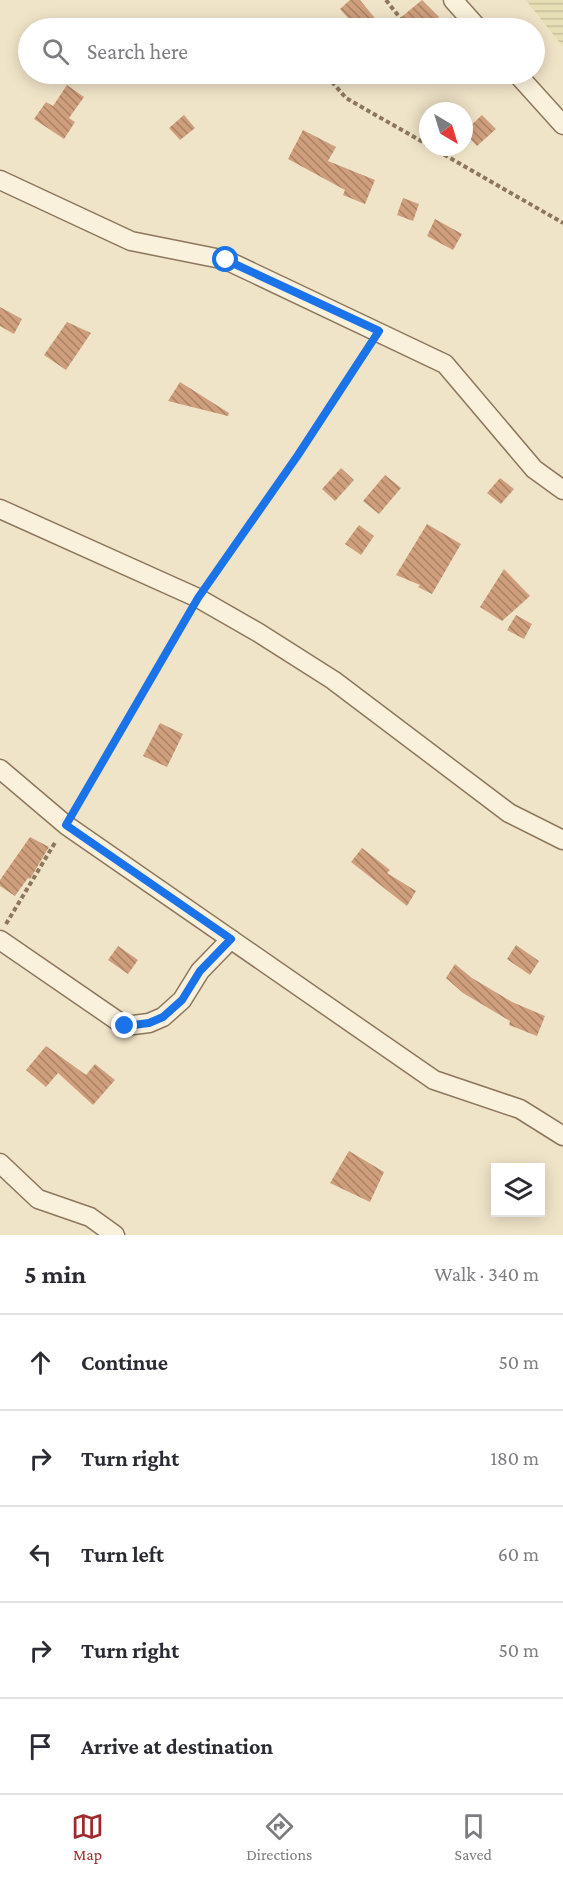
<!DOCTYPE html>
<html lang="en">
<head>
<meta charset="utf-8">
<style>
  body { margin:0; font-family:"Crimson Pro",serif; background:#f2f2f3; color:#2b2b33 }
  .controls { position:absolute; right:18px; bottom:18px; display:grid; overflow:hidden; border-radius:0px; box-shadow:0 3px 15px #0003 }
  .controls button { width:54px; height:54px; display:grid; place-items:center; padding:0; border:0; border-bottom:2px solid #e1e1e2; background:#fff; color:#2b2b33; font:30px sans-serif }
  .compass { position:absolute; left:419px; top:102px; width:54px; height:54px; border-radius:50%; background:#fff; box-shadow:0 3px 15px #0003; rotate:142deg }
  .stop { position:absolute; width:18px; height:18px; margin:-14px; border:4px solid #1a73e8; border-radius:50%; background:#fff }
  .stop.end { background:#1a73e8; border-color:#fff; box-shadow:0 2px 6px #0008 }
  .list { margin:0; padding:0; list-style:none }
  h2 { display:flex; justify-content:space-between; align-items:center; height:78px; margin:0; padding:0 24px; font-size:26px }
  h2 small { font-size:20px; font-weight:400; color:#7c7c81 }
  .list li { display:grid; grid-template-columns:39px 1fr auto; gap:18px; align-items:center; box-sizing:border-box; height:96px; padding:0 24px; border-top:2px solid #e1e1e2 }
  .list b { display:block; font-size:22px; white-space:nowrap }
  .list em { font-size:20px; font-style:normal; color:#7c7c81 }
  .icon { flex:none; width:33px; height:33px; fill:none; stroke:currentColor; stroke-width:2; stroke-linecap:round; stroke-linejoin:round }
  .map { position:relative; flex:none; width:563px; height:1235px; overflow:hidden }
  .search { position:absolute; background:#fff; box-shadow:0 3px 15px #0003; left:18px; right:18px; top:18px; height:66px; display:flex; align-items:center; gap:15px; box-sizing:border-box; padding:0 21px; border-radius:33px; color:#7c7c81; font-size:22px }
  .sheet { height:558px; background:#fff }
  nav { display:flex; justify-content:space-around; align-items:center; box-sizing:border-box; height:84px; border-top:2px solid #e1e1e2; background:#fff; font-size:16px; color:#7c7c81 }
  nav a { display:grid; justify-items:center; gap:3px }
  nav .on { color:#9e2a2b }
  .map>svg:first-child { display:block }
  .farmland { fill:url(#farmland-rules) }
  .building { fill:url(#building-back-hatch) }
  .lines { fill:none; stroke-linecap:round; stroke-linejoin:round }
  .minor-casing { stroke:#8d765c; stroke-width:21 }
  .path { stroke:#8d765c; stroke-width:4; stroke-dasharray:4.5 3; stroke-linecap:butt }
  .minor { stroke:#faf1dc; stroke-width:18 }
  .route { stroke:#1a73e8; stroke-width:8 }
</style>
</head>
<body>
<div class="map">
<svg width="563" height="1235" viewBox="0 0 563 1235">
  <defs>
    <pattern id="farmland-rules" width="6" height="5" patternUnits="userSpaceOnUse" patternTransform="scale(1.5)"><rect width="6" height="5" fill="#e6deb5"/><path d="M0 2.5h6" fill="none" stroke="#c6bf9b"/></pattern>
    <pattern id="building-back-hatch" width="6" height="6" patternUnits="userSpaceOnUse" patternTransform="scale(1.5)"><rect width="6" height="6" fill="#cf9f7d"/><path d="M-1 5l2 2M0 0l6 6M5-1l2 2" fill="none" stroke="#a98266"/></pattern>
  </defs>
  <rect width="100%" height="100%" fill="#f0e4c8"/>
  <path class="farmland" d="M526 0H563V47Z"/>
  <path class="building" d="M350 0H360L383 28H357L340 9Z
    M422 0 439 17 425 28H388Z
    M67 85 84 97 69 118 75 122 64 139 34 119 46 102 53 106Z
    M184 115 195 128 180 140 169 128Z
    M482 115 496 129 477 146 464 132Z
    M303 130 336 147 328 161 375 180 365 204 343 195 345 190 288 159Z
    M403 198 419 204 413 221 397 215Z
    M435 219 462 234 453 250 427 236Z
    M0 307 22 319 14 334 0 326Z
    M67 322 91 333 66 370 44 355Z
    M180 382 229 413 228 416 168 401Z
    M341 468 354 480 335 501 322 489Z
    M385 475 401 488 379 514 363 501Z
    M500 478 514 489 501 504 487 493Z
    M427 524 461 544 432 594 418 587 420 585 396 575Z
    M359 525 374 536 361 555 345 544Z
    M504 569 530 596 502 621 480 607Z
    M516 615 532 624 524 639 507 630Z
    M160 723 183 734 167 767 143 756Z
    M30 837 49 847 30 879 28 878 15 896 0 886V880Z
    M362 848 390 870 387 873 416 891 407 906 351 862Z
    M516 945 539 961 530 975 507 959Z
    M118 946 138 960 128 974 108 960Z
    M455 964 472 978 512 1002 545 1016 537 1036 509 1025 510 1021 463 993 446 978Z
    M46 1046 86 1075 95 1064 115 1080 93 1105 58 1073 46 1087 26 1070Z
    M349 1151 384 1172 370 1202 330 1183Z"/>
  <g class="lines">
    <defs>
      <path id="minor" d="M453 0 478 28
        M517 74 563 125
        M0 180 131 241 226 260 445 364 534 469 563 490
        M0 509 198 598 259 633 333 680 509 813 563 840
        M0 769 66 825 434 1080 520 1109 563 1136
        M0 940 125 1026 149 1023 163 1017 182 1000 200 971 231 939
        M0 1163 38 1199 90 1217 115 1235"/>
    </defs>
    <use href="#minor" class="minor-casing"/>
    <path class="path" d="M386 0 408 28
      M347 74 333 83 346 98 428 145
      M431 147 563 223
      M208 584 298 455 369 347
      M75 809 189 613
      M6 924 56 841"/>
    <use href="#minor" class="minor"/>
  </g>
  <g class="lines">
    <path class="route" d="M125 1026 149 1023 163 1017 182 1000 200 971 231 939 66 825 198 598 298 455 379 331 226 260"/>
  </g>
</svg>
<div class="controls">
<button><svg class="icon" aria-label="layers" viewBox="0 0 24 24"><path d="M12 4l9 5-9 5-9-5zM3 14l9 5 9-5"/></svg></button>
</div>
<svg class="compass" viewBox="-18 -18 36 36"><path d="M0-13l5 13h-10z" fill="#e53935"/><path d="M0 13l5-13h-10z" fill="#7c7c81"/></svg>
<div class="stop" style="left:226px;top:260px"></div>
<div class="stop end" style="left:125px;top:1026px"></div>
<div class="search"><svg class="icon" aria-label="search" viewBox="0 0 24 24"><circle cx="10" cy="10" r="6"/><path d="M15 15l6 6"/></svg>Search here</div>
</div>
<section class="sheet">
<h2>5 min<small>Walk · 340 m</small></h2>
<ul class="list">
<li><svg class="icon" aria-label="ahead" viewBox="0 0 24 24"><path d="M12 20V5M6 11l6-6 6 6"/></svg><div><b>Continue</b></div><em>50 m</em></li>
<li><svg class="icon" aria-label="right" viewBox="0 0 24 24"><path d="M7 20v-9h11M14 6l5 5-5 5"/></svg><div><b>Turn right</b></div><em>180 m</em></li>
<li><svg class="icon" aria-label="left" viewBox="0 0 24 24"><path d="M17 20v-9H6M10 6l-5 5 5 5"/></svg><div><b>Turn left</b></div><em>60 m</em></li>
<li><svg class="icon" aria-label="right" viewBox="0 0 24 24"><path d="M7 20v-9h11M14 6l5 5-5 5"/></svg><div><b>Turn right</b></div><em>50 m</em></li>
<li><svg class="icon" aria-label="arrive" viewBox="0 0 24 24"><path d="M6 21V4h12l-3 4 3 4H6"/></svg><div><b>Arrive at destination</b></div></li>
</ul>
</section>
<nav>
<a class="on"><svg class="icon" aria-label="map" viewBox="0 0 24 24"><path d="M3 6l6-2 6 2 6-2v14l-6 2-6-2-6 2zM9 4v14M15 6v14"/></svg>Map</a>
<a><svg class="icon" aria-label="directions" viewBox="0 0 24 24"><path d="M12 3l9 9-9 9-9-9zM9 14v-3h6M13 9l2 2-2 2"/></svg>Directions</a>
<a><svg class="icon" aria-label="saved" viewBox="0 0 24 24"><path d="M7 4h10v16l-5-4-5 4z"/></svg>Saved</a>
</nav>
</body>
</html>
